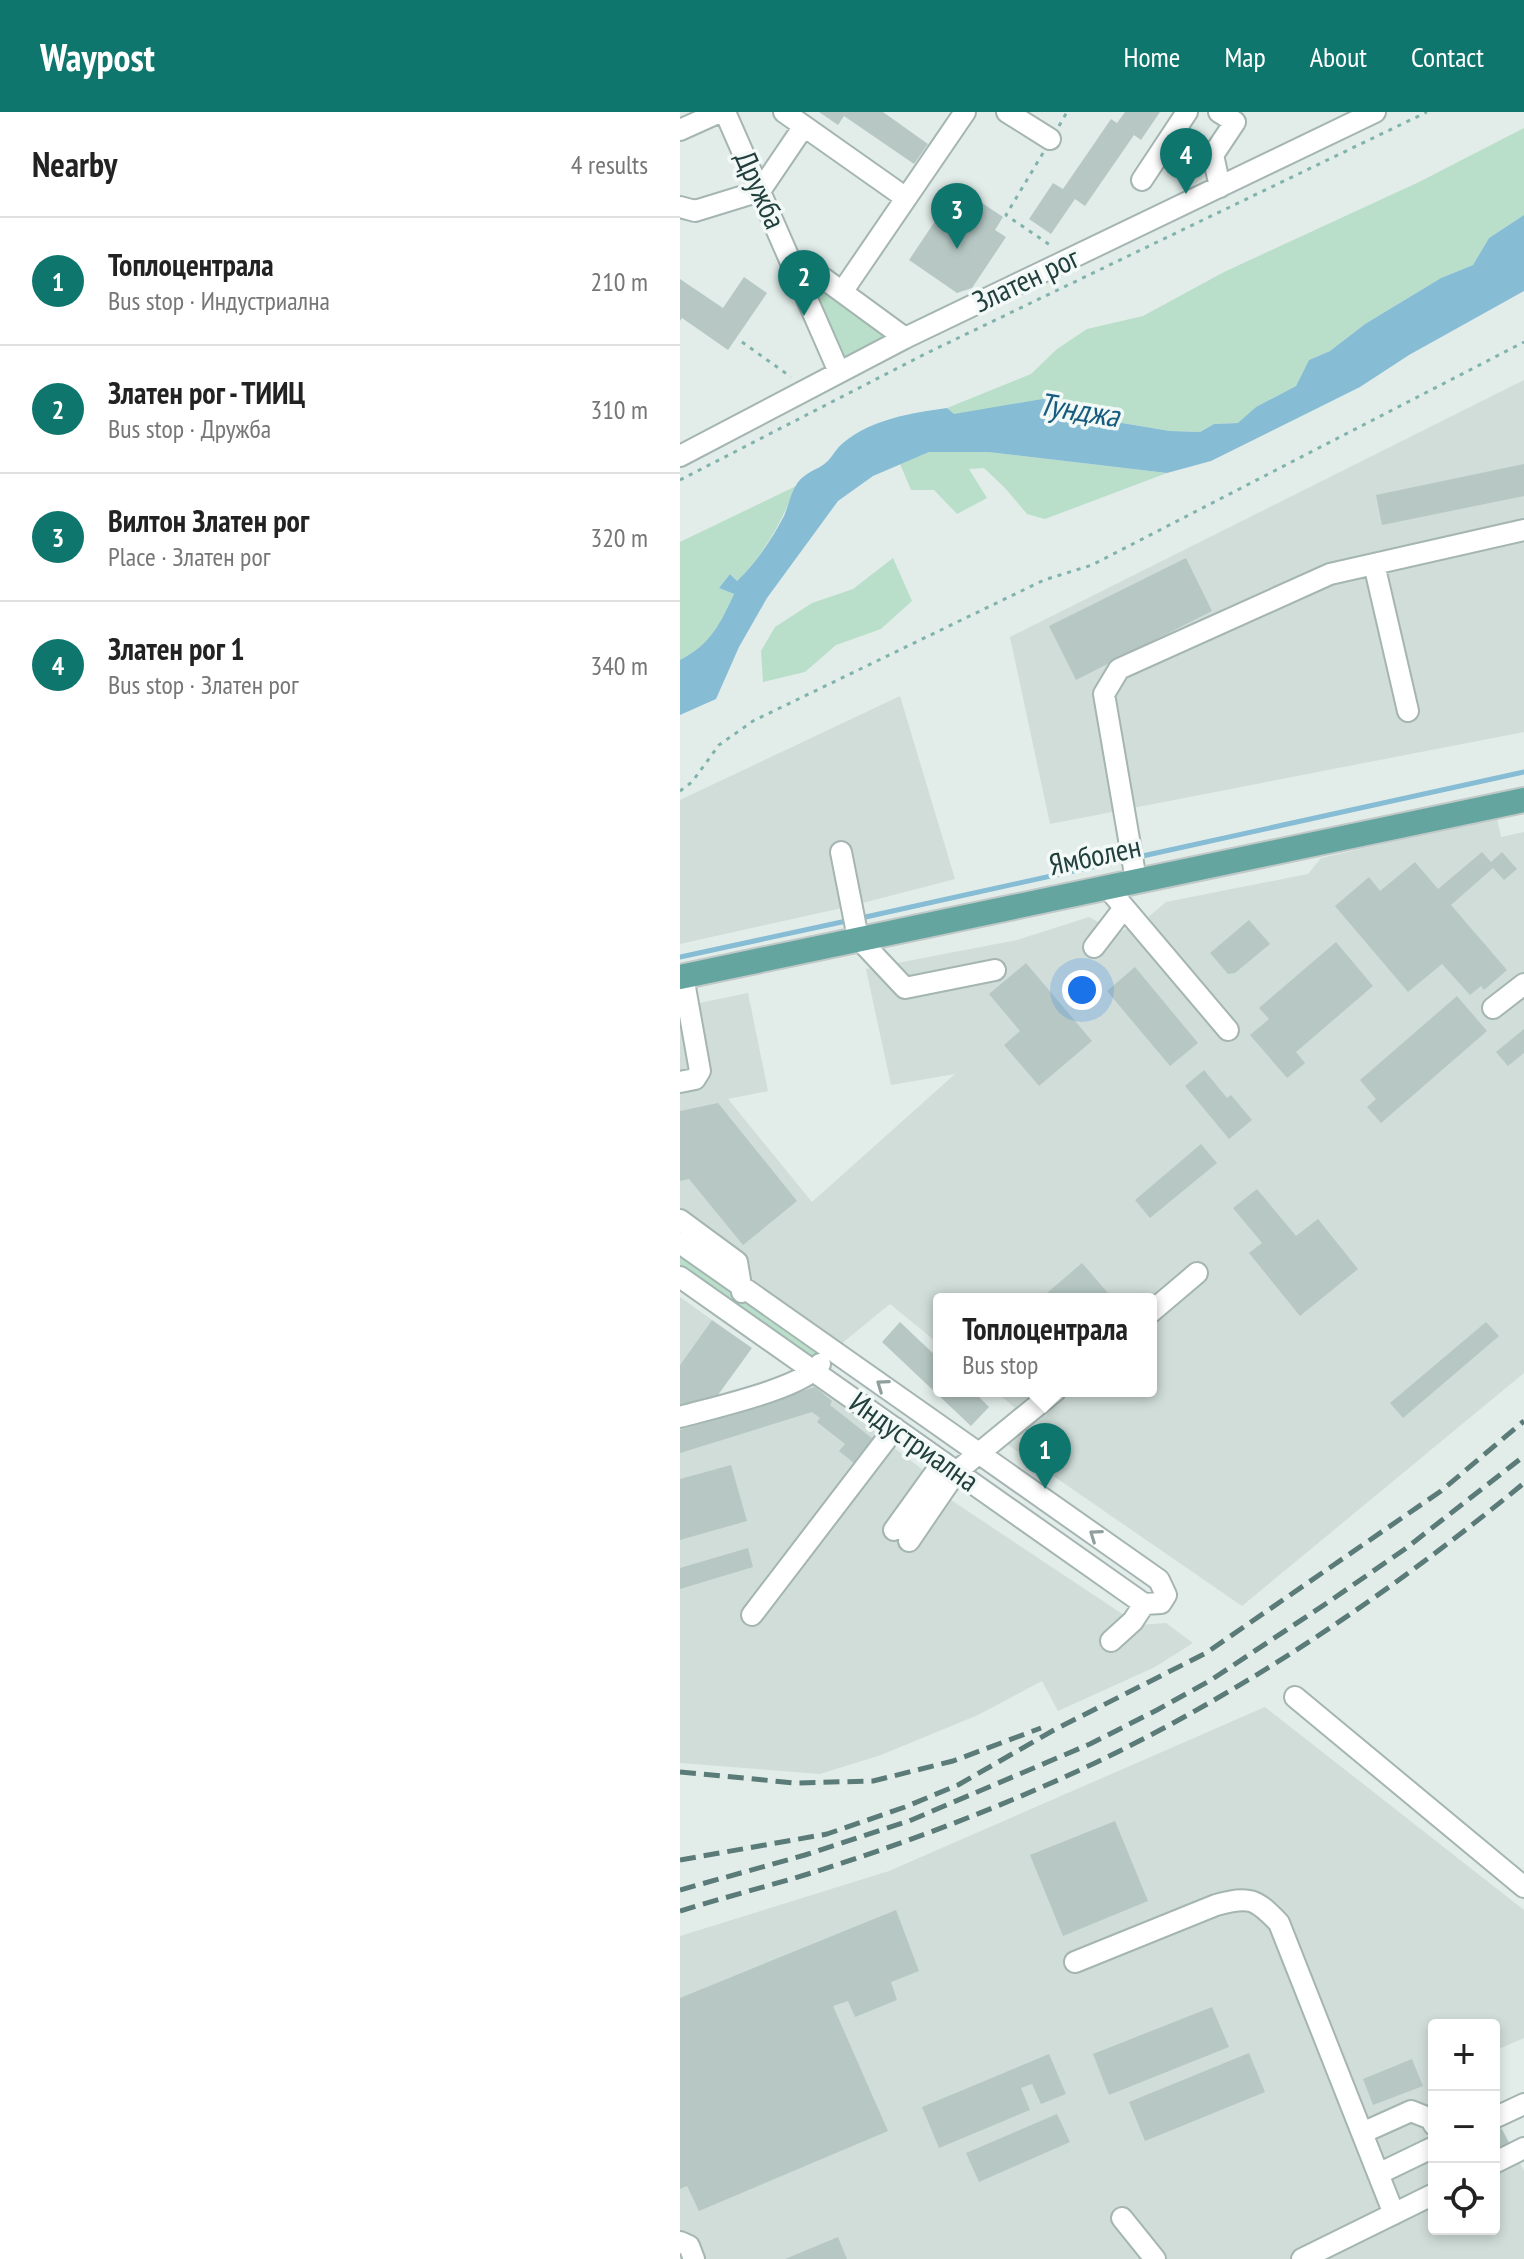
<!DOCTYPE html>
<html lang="en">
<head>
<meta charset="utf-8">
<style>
  body { margin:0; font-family:"PT Sans Narrow",sans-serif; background:#f2f2f2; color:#222 }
  .controls { position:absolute; right:24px; bottom:24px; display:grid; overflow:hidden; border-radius:8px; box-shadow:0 4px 12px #0003 }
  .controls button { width:72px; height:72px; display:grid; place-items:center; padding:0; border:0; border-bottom:2px solid #e0e0e0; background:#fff; color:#222; font:40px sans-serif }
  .you { position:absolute; left:402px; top:878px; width:28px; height:28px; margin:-20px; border:6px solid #fff; border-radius:50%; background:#1a73e8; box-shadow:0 0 0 12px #1a73e833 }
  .badge { display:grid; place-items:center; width:52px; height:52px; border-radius:50%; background:#0f766e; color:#fff; font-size:26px; font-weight:700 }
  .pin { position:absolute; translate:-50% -66px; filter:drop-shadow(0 2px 4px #0008) }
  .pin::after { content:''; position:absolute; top:42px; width:28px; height:24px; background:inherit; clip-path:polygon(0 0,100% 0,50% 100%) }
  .popup { position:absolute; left:253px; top:1181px; width:224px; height:104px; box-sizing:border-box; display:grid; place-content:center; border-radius:8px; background:#fff; filter:drop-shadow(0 2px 6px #0005); font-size:26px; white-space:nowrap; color:#767676 }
  .popup b { font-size:30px; color:#222 }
  .popup::after { content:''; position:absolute; left:50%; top:100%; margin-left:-16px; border:16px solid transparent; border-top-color:#fff }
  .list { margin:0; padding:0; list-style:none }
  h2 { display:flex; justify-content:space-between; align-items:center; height:104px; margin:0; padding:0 32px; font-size:34px }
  h2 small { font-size:26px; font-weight:400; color:#767676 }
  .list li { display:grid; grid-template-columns:52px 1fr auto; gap:24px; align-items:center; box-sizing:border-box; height:128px; padding:0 32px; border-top:2px solid #e0e0e0 }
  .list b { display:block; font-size:30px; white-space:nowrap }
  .list p { margin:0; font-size:26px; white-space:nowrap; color:#767676 }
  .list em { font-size:26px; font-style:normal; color:#767676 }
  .icon { flex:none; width:44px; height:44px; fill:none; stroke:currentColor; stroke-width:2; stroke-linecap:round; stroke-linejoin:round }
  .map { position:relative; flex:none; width:844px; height:2147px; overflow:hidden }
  header { display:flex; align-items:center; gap:48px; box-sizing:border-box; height:112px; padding:0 40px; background:#0f766e; color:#fff }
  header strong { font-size:38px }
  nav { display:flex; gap:44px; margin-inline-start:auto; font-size:28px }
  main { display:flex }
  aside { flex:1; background:#fff }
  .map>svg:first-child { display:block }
  .built { fill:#d0ddd9 }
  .green { fill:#b9dfca }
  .water { fill:#87bcd5 }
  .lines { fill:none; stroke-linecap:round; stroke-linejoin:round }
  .stream { stroke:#87bcd5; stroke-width:5 }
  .building { fill:#b7c8c4 }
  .minor-casing { stroke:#a4b5b2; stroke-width:24 }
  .major-casing { stroke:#c1c9c8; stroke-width:28 }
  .path { stroke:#80b3ab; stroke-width:3; stroke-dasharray:4 6; stroke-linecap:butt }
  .minor { stroke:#fff; stroke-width:20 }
  .major { stroke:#64a59f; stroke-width:24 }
  .rail { stroke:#5b7b78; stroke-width:5; stroke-dasharray:16 8; stroke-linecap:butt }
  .oneway { stroke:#909f9e }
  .labels { text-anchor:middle; stroke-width:7; stroke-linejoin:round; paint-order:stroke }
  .street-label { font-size:30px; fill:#213f3c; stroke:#f3f9f7 }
  .water-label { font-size:32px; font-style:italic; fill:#175c7f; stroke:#f3f9f7 }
</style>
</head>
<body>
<header>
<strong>Waypost</strong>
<nav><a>Home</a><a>Map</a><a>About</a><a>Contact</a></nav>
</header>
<main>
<aside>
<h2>Nearby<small>4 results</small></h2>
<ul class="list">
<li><span class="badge">1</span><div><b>Топлоцентрала</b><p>Bus stop · Индустриална</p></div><em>210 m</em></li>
<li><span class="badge">2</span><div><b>Златен рог - ТИИЦ</b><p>Bus stop · Дружба</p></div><em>310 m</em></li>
<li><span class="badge">3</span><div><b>Вилтон Златен рог</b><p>Place · Златен рог</p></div><em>320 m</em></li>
<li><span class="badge">4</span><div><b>Златен рог 1</b><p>Bus stop · Златен рог</p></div><em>340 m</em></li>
</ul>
</aside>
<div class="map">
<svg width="844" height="2147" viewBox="0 0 844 2147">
  <rect width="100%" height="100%" fill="#e2edea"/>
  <path class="built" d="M844 268V620L370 712 330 525Z
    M220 584 275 767 171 794 0 832V688Z
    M817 706 821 725 844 720V1261L562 1494 308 1319 335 1296 315 1279H471V1187H259V1232L210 1192 161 1232 0 1119V895L68 881 88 979 48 987 132 1090 275 962 211 973 186 857 337 828 409 805 437 820 459 813 486 790 628 762 641 746Z
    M0 1185 32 1208 0 1253Z
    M133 1271 202 1322 105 1447 119 1458 213 1335 260 1371 256 1378 459 1513 486 1511 513 1531 475 1555 378 1599 362 1569 298 1603 201 1643 140 1662 0 1651V1313Z
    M585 1595 844 1798V1926L814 1939V1913H754V2117H814V2001L844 2059V2147H0V1824L209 1759Z"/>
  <path class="green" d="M844 16V103L809 126 793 153 761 166 685 212 650 239 629 248 616 274 576 295 559 311 534 312 520 320 490 319 436 310 386 290 362 287 274 303 267 296 351 262 377 237 407 217 463 204 544 160 739 70Z
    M115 156 225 226 159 260Z
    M249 340H308L487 361 365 407 347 402 325 376 304 356 289 357 307 386 277 402 254 378H231L220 352Z
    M116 374C102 409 84 443 57 469L50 462 39 476 54 482C40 512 32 532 0 548V430Z
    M213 446 232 489 201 517 156 533 125 560 83 570 81 539 95 515 132 491 173 477Z
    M0 1131 151 1237 135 1260 0 1165Z"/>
  <path class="water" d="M844 103V179L729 243 680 275 531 349 487 361 308 340H249L193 364 158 389 87 486 59 535 36 587 0 603V548C31 532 40 512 54 482L39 476 50 462 57 469C76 451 92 427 104 404 108 395 110 384 115 375 122 362 132 360 143 353 152 347 155 337 163 331 192 307 231 301 267 296L274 302 362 287 386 290 436 310 490 319 520 320 534 312 558 311 576 295 616 274 629 248 650 239 685 212 761 166 793 153 809 126Z"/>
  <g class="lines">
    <path class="stream" d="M458 745 844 660
      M181 806 448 747
      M0 845 171 808"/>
  </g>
  <path class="building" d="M139 0H203L248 32 234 52 164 4 158 13Z
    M445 0H480L461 28 454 23 405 94 395 87 371 122 349 107 373 71 383 77 431 7 437 11Z
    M278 75 323 105 315 118 326 125 292 176 277 181 229 148Z
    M64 165 87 181 48 238 2 206 0 209V167L43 196Z
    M844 352V384L702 413 696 383Z
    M506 446 532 499 396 568 369 514Z
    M802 740 811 750 822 740 837 757 824 768 813 756 771 793 827 858 804 878 801 874 790 883 762 852 728 880 655 794 689 765 700 779 735 750 758 777Z
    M569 808 590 832 555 861 548 862 530 841Z
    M656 830 693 874 616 940 625 951 607 966 570 923 589 907 579 896Z
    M346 851 412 929 359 974 324 933 340 919 309 882Z
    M455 855 518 931 490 954 427 879Z
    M777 884 807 919 701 1011 687 995 696 987 680 968Z
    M844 917V941L828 954 816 940Z
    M524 958 547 986 551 983 572 1008 549 1027 505 974Z
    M38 991 117 1089 63 1133 9 1067 0 1069V999Z
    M521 1032 537 1051 470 1106 455 1088Z
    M577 1077 616 1124 638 1107 678 1157 620 1204 569 1141 582 1131 553 1096Z
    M402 1151 428 1181 421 1187H360Z
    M32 1208 72 1236 38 1283 0 1295V1253Z
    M220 1210 259 1247V1279H293L309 1295 291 1314 202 1230Z
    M806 1210 819 1224 723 1306 710 1291Z
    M135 1275 152 1289 150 1293 193 1327 174 1351 159 1339 165 1332 137 1310 140 1306 132 1300 0 1341V1318Z
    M51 1353 67 1409 0 1428V1367Z
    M68 1436 73 1455 0 1477V1456Z
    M435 1709 468 1789 383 1824 350 1743Z
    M216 1798 239 1859 211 1870 217 1888 175 1905 168 1889 153 1894 208 2019 19 2099 7 2074 0 2077V1886Z
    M532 1895 549 1935 429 1983 413 1942Z
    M569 1941 585 1980 465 2029 449 1990Z
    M369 1942 386 1982 361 1992 352 1972 341 1976 350 1998 259 2036 242 1995Z
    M732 1947 743 1974 693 1993 683 1967Z
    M377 2002 390 2030 299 2070 286 2041Z
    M821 2016 829 2031 818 2036 814 2029V2020Z
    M158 2125 167 2147H105Z"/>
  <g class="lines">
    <defs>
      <path id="minor" d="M45 0 159 260
        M104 0 226 86
        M327 0 370 27
        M539 0 555 10 533 43 540 75
        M0 18 40 0
        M462 68 507 0
        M0 95 15 99 80 79 124 14
        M115 156 143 166 225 226
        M162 180 285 0
        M0 344 225 226 695 0
        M694 452 728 599
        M161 740 178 826 225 876 315 858
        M456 768 424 582 439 557 650 462 844 418
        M426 774 548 918
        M414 835 444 796
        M813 896 844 872
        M0 970 15 967 20 959 3 864
        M0 1108 57 1150 62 1180
        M0 1131 479 1468 486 1483 481 1491 464 1492 0 1165
        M471 1200 517 1161
        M0 1305C31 1296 124 1276 140 1252
        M214 1418 263 1350
        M229 1429 276 1360 375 1279
        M72 1503 215 1316
        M431 1529 453 1509 464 1492
        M615 1585 844 1775
        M395 1850 536 1793C570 1784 575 1786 599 1811L714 2102
        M814 2006 844 1992
        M682 2021 731 1999 751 2007 754 2013
        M814 2051 844 2036
        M698 2062 754 2035
        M442 2106 475 2147
        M0 2130 9 2134 14 2147
        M622 2147 754 2082"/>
      <path id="major" d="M0 865 844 688"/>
    </defs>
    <use href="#minor" class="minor-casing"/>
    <use href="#major" class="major-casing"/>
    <path class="path" d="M379 14 387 0
      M363 41 326 103 373 135
      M62 230 111 265
      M0 368 247 241 747 0
      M0 679 12 670 39 633 73 609 364 468 412 453 844 230"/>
    <use href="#minor" class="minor"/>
    <use href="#major" class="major"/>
    <path class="rail" d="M0 1660 115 1671 193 1669 273 1649 361 1616
      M0 1748 147 1722 225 1695 278 1673 374 1618 526 1541 761 1379 844 1309
      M0 1778 125 1743 229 1709 410 1632 477 1598 531 1568 647 1491 725 1437 844 1344
      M0 1799C42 1786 85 1775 128 1762 224 1732 324 1694 415 1651 569 1577 713 1479 844 1371"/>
  </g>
  <defs><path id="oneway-chevron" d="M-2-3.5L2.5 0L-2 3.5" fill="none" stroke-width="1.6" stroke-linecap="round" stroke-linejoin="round" transform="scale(2)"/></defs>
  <g class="oneway">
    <use href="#oneway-chevron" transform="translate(202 1273) rotate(-145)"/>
    <use href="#oneway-chevron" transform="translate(415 1423) rotate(-145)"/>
  </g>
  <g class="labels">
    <g class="street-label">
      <text transform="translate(80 78) rotate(66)" y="10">Дружба</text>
      <text transform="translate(346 168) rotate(-25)" y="10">Златен рог</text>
      <text transform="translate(415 744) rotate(-12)" y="10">Ямболен</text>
      <text transform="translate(234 1330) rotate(35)" y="10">Индустриална</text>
    </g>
    <g class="water-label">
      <text transform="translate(399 298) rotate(9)" y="11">Тунджа</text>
    </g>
  </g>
</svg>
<div class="controls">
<button>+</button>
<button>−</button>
<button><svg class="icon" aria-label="locate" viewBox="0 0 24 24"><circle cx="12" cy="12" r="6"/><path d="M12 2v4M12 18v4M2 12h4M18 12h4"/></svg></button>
</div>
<div class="you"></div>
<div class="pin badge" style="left:365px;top:1377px">1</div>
<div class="popup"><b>Топлоцентрала</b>Bus stop</div>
<div class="pin badge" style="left:124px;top:204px">2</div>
<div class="pin badge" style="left:277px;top:137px">3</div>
<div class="pin badge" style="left:506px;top:82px">4</div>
</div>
</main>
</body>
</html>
